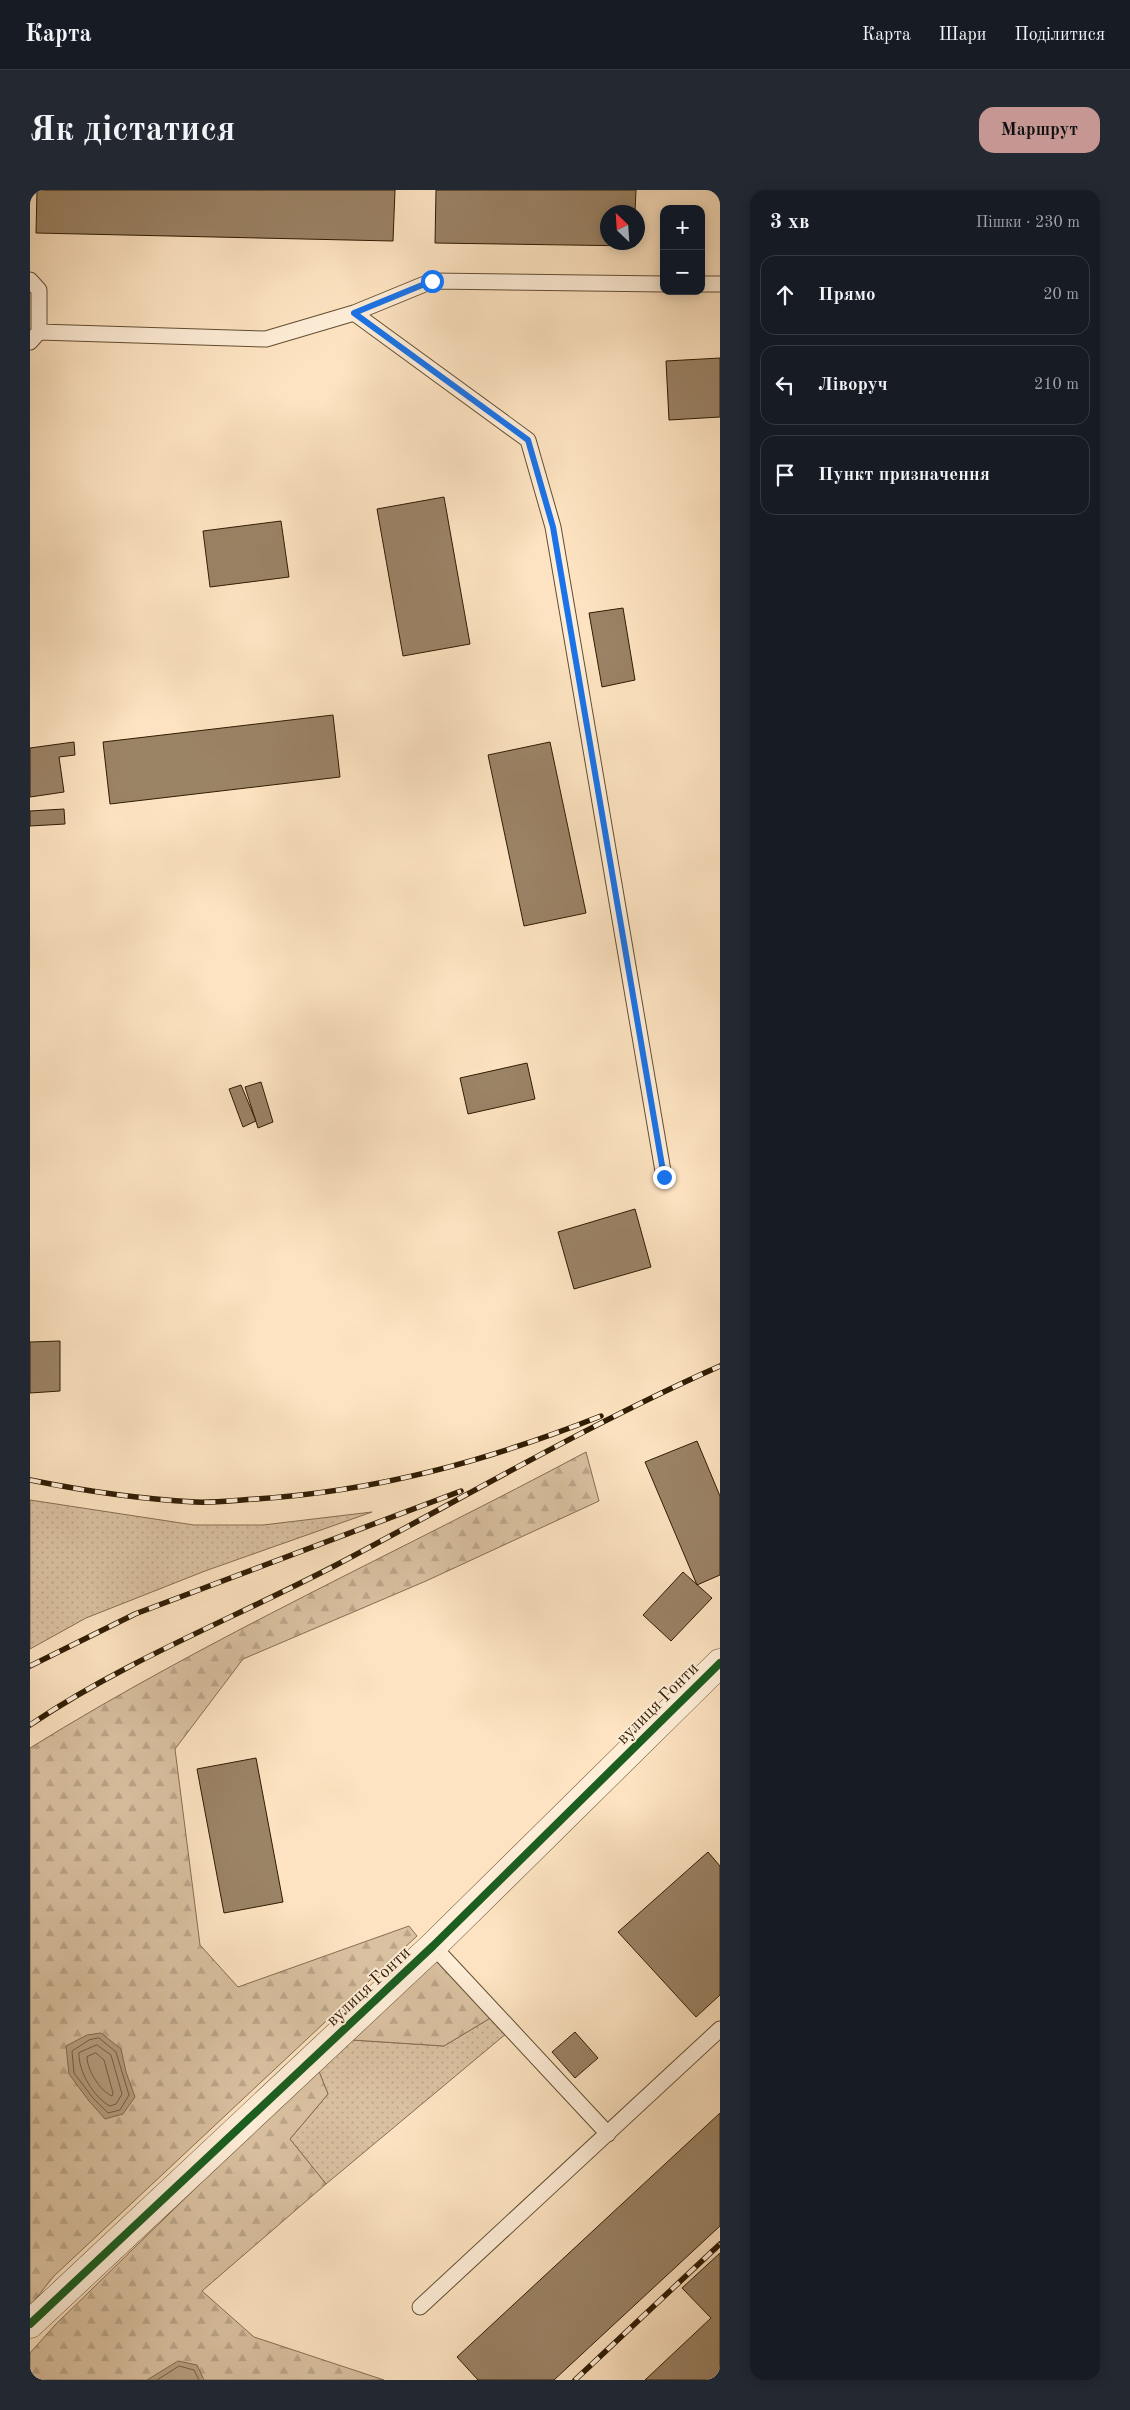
<!DOCTYPE html>
<html lang="uk">
<head>
<meta charset="utf-8">
<style>
  body { margin:0; font-family:"Old Standard TT",serif; background:#242831; color:#f1f3f6 }
  .controls { position:absolute; right:15px; top:15px; display:grid; overflow:hidden; border-radius:10px; box-shadow:0 2px 12px #0003 }
  .controls button { width:45px; height:45px; display:grid; place-items:center; padding:0; border:0; border-bottom:1px solid #363941; background:#171b24; color:#f1f3f6; font:25px sans-serif }
  .compass { position:absolute; left:570px; top:15px; width:45px; height:45px; border-radius:50%; background:#171b24; box-shadow:0 2px 12px #0003; rotate:335deg }
  .stop { position:absolute; width:15px; height:15px; margin:-11px; border:4px solid #1a73e8; border-radius:50%; background:#fff }
  .stop.end { background:#1a73e8; border-color:#fff; box-shadow:0 1px 5px #0008 }
  .list { margin:0; padding:0; list-style:none }
  h2 { display:flex; justify-content:space-between; align-items:center; height:65px; margin:0; padding:0 20px; font-size:21px }
  h2 small { font-size:16px; font-weight:400; color:#9ea1a6 }
  .list li { display:grid; grid-template-columns:32px 1fr auto; gap:15px; align-items:center; box-sizing:border-box; height:80px; margin:0 10px 10px; padding:0 10px; border:1px solid #363941; border-radius:15px }
  .list b { display:block; font-size:19px; white-space:nowrap }
  .list em { font-size:16px; font-style:normal; color:#9ea1a6 }
  .icon { flex:none; width:28px; height:28px; fill:none; stroke:currentColor; stroke-width:2; stroke-linecap:round; stroke-linejoin:round }
  .map { position:relative; flex:none; width:690px; height:2190px; overflow:hidden; border-radius:15px }
  header { display:flex; align-items:center; gap:30px; box-sizing:border-box; height:70px; padding:0 25px; background:#171b24; border-bottom:1px solid #363941 }
  header strong { font-size:24px }
  nav { display:flex; gap:28px; margin-inline-start:auto; font-size:18px }
  .intro { display:flex; align-items:center; justify-content:space-between; box-sizing:border-box; height:120px; padding:0 30px }
  h1 { margin:0; font-size:35px }
  .button { padding:12px 22px; border-radius:15px; background:#c59692; color:#111; font-size:18px; font-weight:700 }
  main { display:flex; gap:30px; padding:0 30px }
  aside { flex:1; background:#171b24; border-radius:15px; box-shadow:0 2px 12px #0003 }
  .map>svg:first-child { display:block }
  .grass { fill:url(#grass-dots); stroke:#856e52 }
  .forest { fill:url(#forest-firs); stroke:#856e52 }
  .water { fill:#b79f80; stroke:#816b4e }
  .lines { fill:none; stroke-linecap:round; stroke-linejoin:round }
  .shore { stroke:#745e42; stroke-width:1 }
  .building { fill:#9b8366; stroke:#301c03 }
  .lane-casing { stroke:#634e32; stroke-width:17 }
  .street-casing { stroke:#634e32; stroke-width:29 }
  .lane { stroke:#feedd7; stroke-width:15 }
  .street { stroke:#feedd7; stroke-width:28 }
  .rail-casing { stroke:#301c03; stroke-width:5.5 }
  .rail { stroke:#feedd7; stroke-width:4; stroke-dasharray:11; stroke-linecap:butt }
  .cycleway-casing { stroke:#feedd7; stroke-width:11 }
  .cycleway { stroke:#1b5e20; stroke-width:8 }
  .route { stroke:#1a73e8; stroke-width:6 }
  .labels { text-anchor:middle; stroke-width:4; stroke-linejoin:round; paint-order:stroke }
  .street-label { font-size:18px; fill:#301c03; stroke:#feedd7 }
</style>
</head>
<body>
<header>
<strong>Карта</strong>
<nav><a>Карта</a><a>Шари</a><a>Поділитися</a></nav>
</header>
<div class="intro"><h1>Як дістатися</h1><a class="button">Маршрут</a></div>
<main>
<div class="map">
<svg width="690" height="2190" viewBox="0 0 690 2190">
  <defs>
    <pattern id="grass-dots" width="8" height="8" patternUnits="userSpaceOnUse" patternTransform="scale(1.25)"><rect width="8" height="8" fill="#dac1a1"/><path d="M2 2h.1M6 6h.1" fill="none" stroke="#bba589" stroke-width="1.8" stroke-linecap="round"/></pattern>
    <pattern id="forest-firs" width="22" height="20" patternUnits="userSpaceOnUse" patternTransform="scale(1.25)"><rect width="22" height="20" fill="#dac1a1"/><path d="M5 1l3.5 6h-7zM16 11l3.5 6h-7z" fill="#bba589"/></pattern>
  </defs>
  <rect width="100%" height="100%" fill="#fde3c1"/>
  <filter id="stains"><feTurbulence type="fractalNoise" baseFrequency=".004" numOctaves="4"/><feColorMatrix values="0 0 0 0 .2 0 0 0 0 .09 0 0 0 0 .02 0 0 0 .5 -.17"/></filter>
  <radialGradient id="worn" r=".72"><stop offset=".6" stop-color="#630" stop-opacity="0"/><stop offset="1" stop-color="#630" stop-opacity=".3"/></radialGradient>
  <path class="grass" d="M0 1310 164 1335H233L342 1322 175 1381 56 1428 0 1459Z
    M462 1827 477 1843 296 1994 260 1949 298 1904 288 1879 322 1850 414 1856Z"/>
  <path class="forest" d="M556 1262 569 1311 396 1391 213 1469 145 1559 170 1755 208 1797 379 1736 387 1746 24 2086 0 2116V1558C179 1447 371 1361 556 1262Z
    M408 1768 462 1827 414 1856 322 1850Z
    M288 1879 298 1904 260 1949 296 1994 172 2101 224 2147 354 2190H0V2163L26 2134Z"/>
  <path class="water" d="M71 1843 91 1859 96 1882 105 1907 93 1924 75 1929 59 1911 39 1884 36 1856 57 1845Z
    M148 2171 167 2175 174 2190H117Z"/>
  <g class="lines">
    <path class="shore" d="M69 1848 86 1862 99 1905 90 1920 78 1923 63 1908 44 1883 42 1861 59 1850Z
      M67 1855 81 1865 92 1904 86 1914 80 1916C64 1908 48 1881 49 1863Z
      M66 1863 74 1870 83 1903 82 1906C70 1901 57 1880 57 1867Z
      M127 2190 149 2176 164 2180 169 2190"/>
  </g>
  <path class="building" d="M7 0H365L363 51 6 43Z
    M406 0H606L605 22H578V52H605V56L405 53Z
    M690 168V227L639 230 636 171Z
    M414 307 440 454 373 466 347 319Z
    M251 331 259 387 180 397 173 341Z
    M593 418 605 490 572 497 559 423Z
    M303 525 310 587 80 614 73 552Z
    M44 552 45 565 29 567 34 602 0 607V558Z
    M520 552 556 723 494 736 458 565Z
    M34 619 35 634 0 636V621Z
    M497 873 505 909 438 924 430 888Z
    M231 892 243 932 228 938 215 897Z
    M211 895 226 931 213 937 199 899Z
    M605 1019 621 1077 544 1099 528 1042Z
    M30 1151V1201L0 1203V1152Z
    M667 1251 690 1306V1385L667 1395 615 1272Z
    M653 1382 682 1408 641 1451 613 1425Z
    M226 1568 253 1712 194 1723 167 1579Z
    M678 1662 690 1676V1805L666 1827 588 1742Z
    M545 1842 568 1868 545 1888 522 1862Z
    M690 1923V2036L524 2190H448L427 2167Z
    M690 2063V2190H615L681 2128 652 2098Z"/>
  <g class="lines">
    <defs>
      <path id="lane" d="M0 90 9 100V142L0 152
        M671 94H690
        M324 123 498 250 523 337 634 987
        M9 142 236 149 324 123 402 91 634 94
        M403 1756 578 1944
        M390 2117 690 1839"/>
      <path id="street" d="M0 2134 403 1756 690 1473"/>
    </defs>
    <use href="#lane" class="lane-casing"/>
    <use href="#street" class="street-casing"/>
    <use href="#lane" class="lane"/>
    <use href="#street" class="street"/>
    <defs>
      <path id="rail" d="M0 1290C54 1301 110 1309 165 1312 185 1313 206 1310 226 1309 348 1301 457 1271 571 1226
        M0 1476 105 1424 431 1301
        M0 1535C96 1470 205 1428 308 1374 435 1307 559 1234 690 1176
        M545 2190 690 2054"/>
    </defs>
    <use href="#rail" class="rail-casing"/>
    <use href="#rail" class="rail"/>
    <defs>
      <path id="cycleway" d="M0 2134 403 1756 690 1473"/>
    </defs>
    <use href="#cycleway" class="cycleway-casing"/>
    <use href="#cycleway" class="cycleway"/>
  </g>
  <g class="lines">
    <path class="route" d="M402 91 324 123 498 250 523 337 634 987"/>
  </g>
  <g class="labels">
    <g class="street-label">
      <text transform="translate(627 1513) rotate(-45)" y="6">вулиця Гонти</text>
      <text transform="translate(338 1796) rotate(-43)" y="6">вулиця Гонти</text>
    </g>
  </g>
  <rect width="100%" height="100%" filter="url(#stains)"/>
  <rect width="100%" height="100%" fill="url(#worn)"/>
</svg>
<div class="controls">
<button>+</button>
<button>−</button>
</div>
<svg class="compass" viewBox="-18 -18 36 36"><path d="M0-13l5 13h-10z" fill="#e53935"/><path d="M0 13l5-13h-10z" fill="#9ea1a6"/></svg>
<div class="stop" style="left:402px;top:91px"></div>
<div class="stop end" style="left:634px;top:987px"></div>
</div>
<aside>
<h2>3 хв<small>Пішки · 230 m</small></h2>
<ul class="list">
<li><svg class="icon" aria-label="ahead" viewBox="0 0 24 24"><path d="M12 20V5M6 11l6-6 6 6"/></svg><div><b>Прямо</b></div><em>20 m</em></li>
<li><svg class="icon" aria-label="left" viewBox="0 0 24 24"><path d="M17 20v-9H6M10 6l-5 5 5 5"/></svg><div><b>Ліворуч</b></div><em>210 m</em></li>
<li><svg class="icon" aria-label="arrive" viewBox="0 0 24 24"><path d="M6 21V4h12l-3 4 3 4H6"/></svg><div><b>Пункт призначення</b></div></li>
</ul>
</aside>
</main>
</body>
</html>
